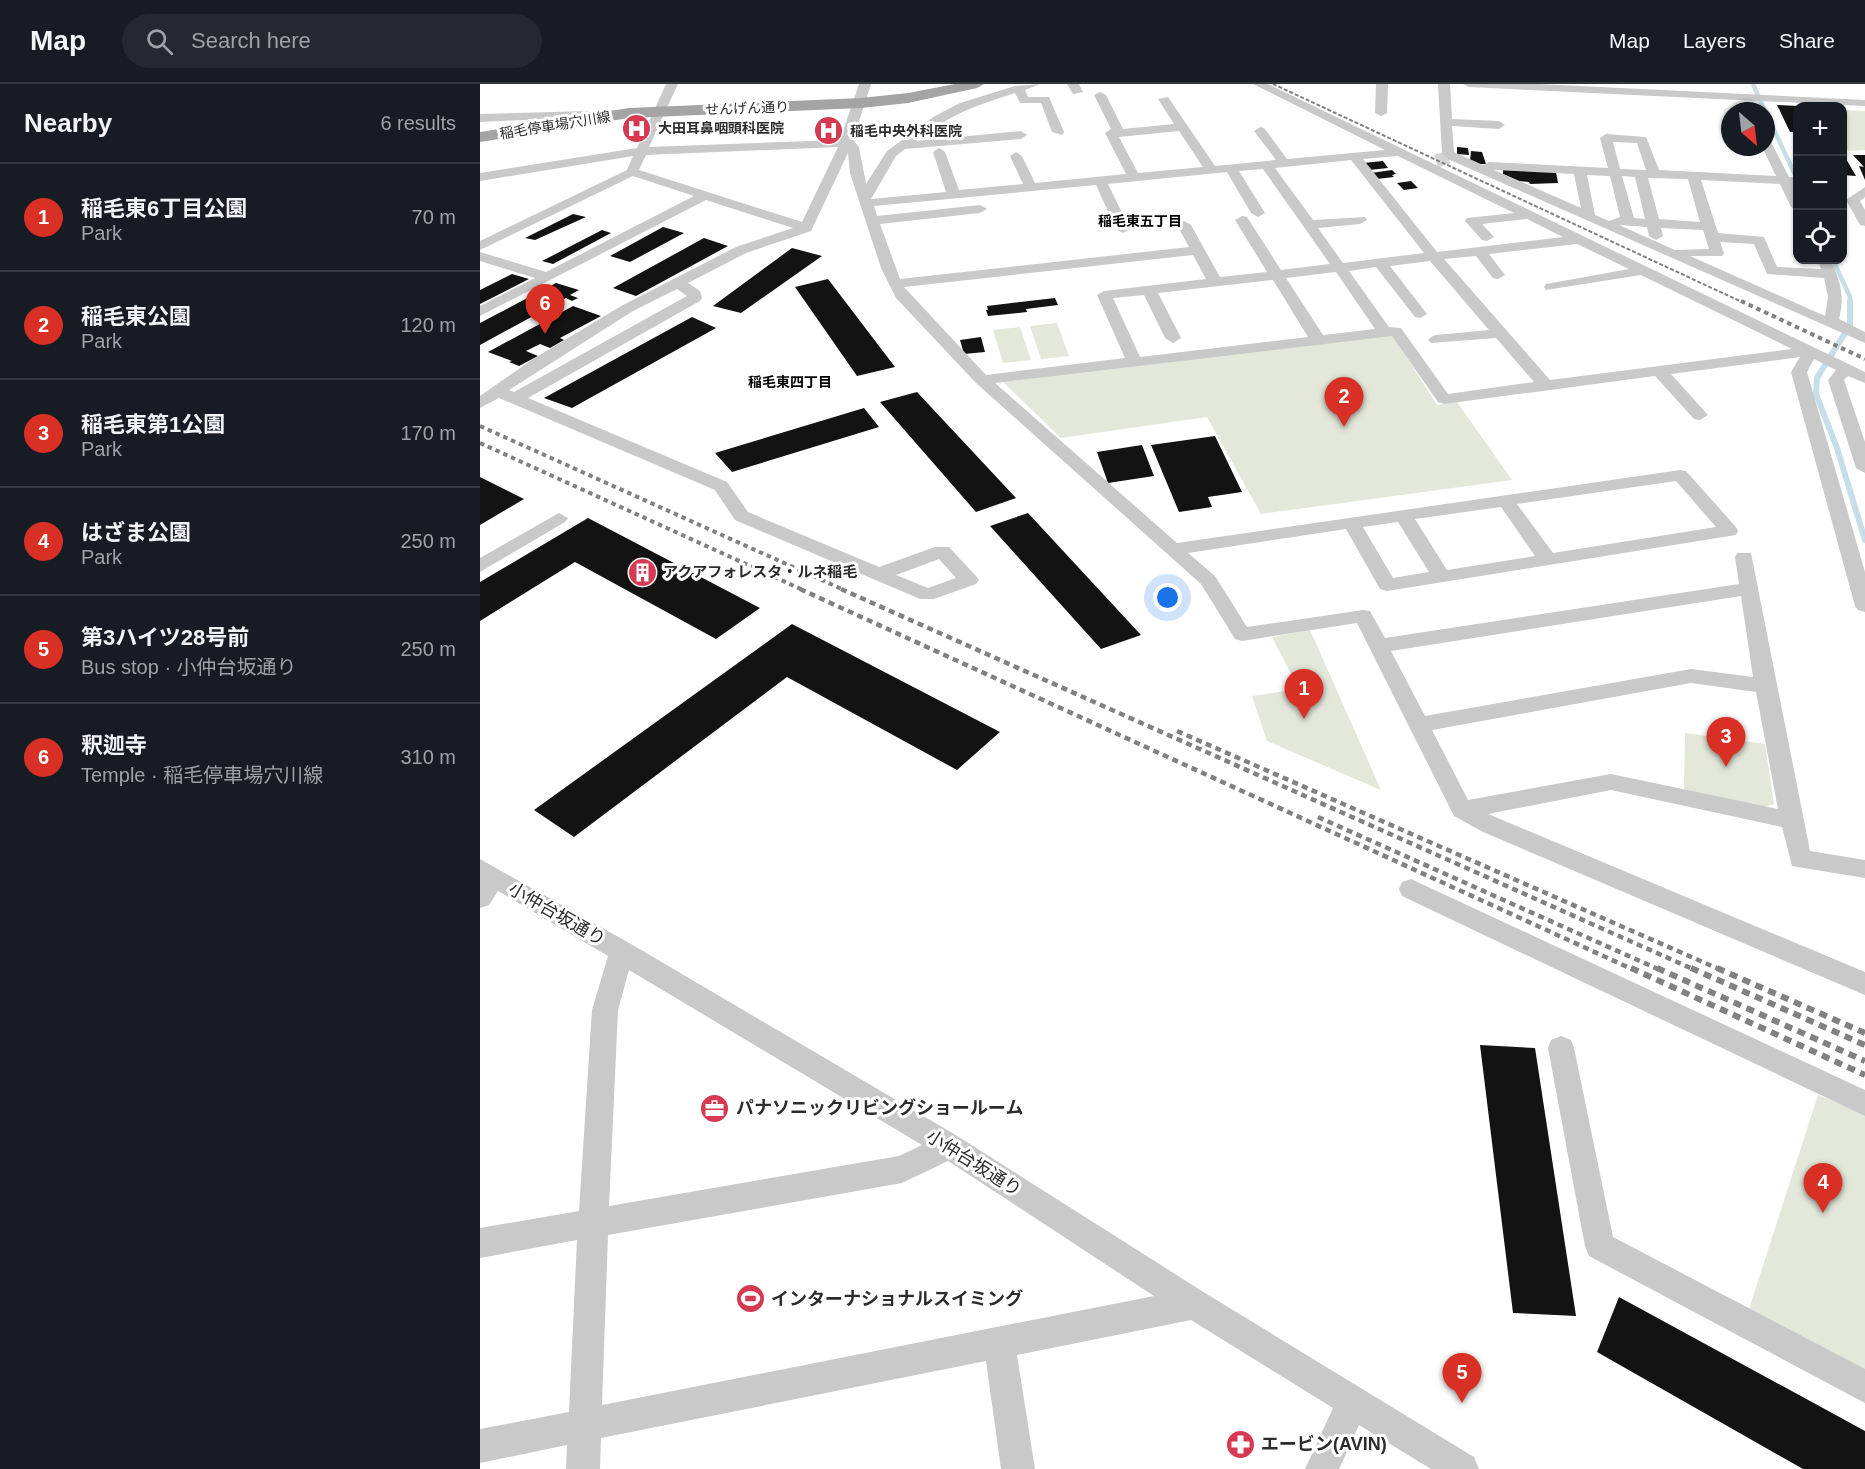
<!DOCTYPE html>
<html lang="en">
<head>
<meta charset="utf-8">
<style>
  body { margin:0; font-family:Arial,"Noto Sans JP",sans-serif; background:#242831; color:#f1f3f6 }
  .controls { position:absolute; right:18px; top:18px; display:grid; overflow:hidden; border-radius:12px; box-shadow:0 2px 4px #0004 }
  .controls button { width:54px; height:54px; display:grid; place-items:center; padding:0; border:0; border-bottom:2px solid #363941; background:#171b24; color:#f1f3f6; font:30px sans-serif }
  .compass { position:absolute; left:1241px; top:18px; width:54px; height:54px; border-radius:50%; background:#171b24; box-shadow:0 2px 4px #0004; rotate:152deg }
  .you { position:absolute; left:688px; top:514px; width:21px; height:21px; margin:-15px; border:4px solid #fff; border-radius:50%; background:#1a73e8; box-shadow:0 0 0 9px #1a73e833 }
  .badge { display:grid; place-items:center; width:39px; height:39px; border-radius:50%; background:#d93025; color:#fff; font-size:20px; font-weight:700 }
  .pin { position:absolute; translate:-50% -50px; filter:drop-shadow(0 2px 3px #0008) }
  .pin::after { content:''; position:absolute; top:32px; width:21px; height:18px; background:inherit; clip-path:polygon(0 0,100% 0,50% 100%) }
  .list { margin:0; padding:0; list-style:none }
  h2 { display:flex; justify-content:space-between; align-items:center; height:78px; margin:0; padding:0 24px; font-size:26px }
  h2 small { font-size:20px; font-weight:400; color:#9ea1a6 }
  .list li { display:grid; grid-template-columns:39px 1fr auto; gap:18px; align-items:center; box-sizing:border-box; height:108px; padding:0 24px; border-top:2px solid #363941 }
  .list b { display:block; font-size:22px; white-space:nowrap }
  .list p { margin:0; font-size:20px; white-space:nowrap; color:#9ea1a6 }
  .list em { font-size:20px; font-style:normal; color:#9ea1a6 }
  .icon { flex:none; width:33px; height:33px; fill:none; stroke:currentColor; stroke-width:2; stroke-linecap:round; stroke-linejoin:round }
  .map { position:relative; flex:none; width:1385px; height:1385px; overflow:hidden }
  header { display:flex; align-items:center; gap:36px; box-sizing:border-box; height:84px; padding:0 30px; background:#171b24; border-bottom:2px solid #363941 }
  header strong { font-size:28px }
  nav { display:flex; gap:33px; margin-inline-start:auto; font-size:21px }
  .search { width:420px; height:54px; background:#242831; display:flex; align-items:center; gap:15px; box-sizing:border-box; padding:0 21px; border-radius:33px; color:#9ea1a6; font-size:22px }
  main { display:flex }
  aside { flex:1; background:#171b24 }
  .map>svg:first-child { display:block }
  .green { fill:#e3e8da }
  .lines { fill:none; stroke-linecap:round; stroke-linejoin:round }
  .stream-far1 { stroke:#c7dde7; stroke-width:4.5 }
  .stream { stroke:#c7dde7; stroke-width:6 }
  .building { fill:#131313 }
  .minor-tunnel { stroke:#d5d5d5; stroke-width:13; stroke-dasharray:13 7; stroke-linecap:butt }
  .minor { fill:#c9c9c9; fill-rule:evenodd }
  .major { fill:#a4a4a4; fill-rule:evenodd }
  .rail-far3 { stroke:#818181; stroke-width:2; stroke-dasharray:4 2; stroke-linecap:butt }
  .rail-far2 { stroke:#818181; stroke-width:4; stroke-dasharray:4.5 4; stroke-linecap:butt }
  .rail-far1 { stroke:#818181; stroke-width:4.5; stroke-dasharray:6 4.5; stroke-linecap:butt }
  .rail { stroke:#818181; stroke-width:6; stroke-dasharray:8 6; stroke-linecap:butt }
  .labels { text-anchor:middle; stroke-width:6; stroke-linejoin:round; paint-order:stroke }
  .far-street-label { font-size:14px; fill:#2c2c2c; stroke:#fff }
  .far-poi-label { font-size:14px; font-weight:bold; fill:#2c2c2c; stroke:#fff; text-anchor:start }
  .far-neighbourhood-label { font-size:14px; font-weight:bold; fill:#000; stroke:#fff }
  .poi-label { font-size:15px; font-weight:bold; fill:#2c2c2c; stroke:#fff; text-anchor:start }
  .near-street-label { font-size:18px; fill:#2c2c2c; stroke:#fff }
  .near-poi-label { font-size:18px; font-weight:bold; fill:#2c2c2c; stroke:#fff; text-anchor:start }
</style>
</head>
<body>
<header>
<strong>Map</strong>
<div class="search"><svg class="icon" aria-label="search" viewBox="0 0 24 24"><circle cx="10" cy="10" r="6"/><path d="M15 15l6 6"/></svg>Search here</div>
<nav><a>Map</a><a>Layers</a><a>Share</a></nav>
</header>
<main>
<aside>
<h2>Nearby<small>6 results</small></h2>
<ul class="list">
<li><span class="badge">1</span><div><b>稲毛東6丁目公園</b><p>Park</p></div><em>70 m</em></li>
<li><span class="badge">2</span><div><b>稲毛東公園</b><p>Park</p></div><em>120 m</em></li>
<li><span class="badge">3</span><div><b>稲毛東第1公園</b><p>Park</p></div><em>170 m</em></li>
<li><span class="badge">4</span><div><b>はざま公園</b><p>Park</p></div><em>250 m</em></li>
<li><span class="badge">5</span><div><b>第3ハイツ28号前</b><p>Bus stop · 小仲台坂通り</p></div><em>250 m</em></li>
<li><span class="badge">6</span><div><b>釈迦寺</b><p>Temple · 稲毛停車場穴川線</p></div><em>310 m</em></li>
</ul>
</aside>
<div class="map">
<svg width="1385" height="1385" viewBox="0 0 1385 1385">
  <rect width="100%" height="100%" fill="#fff"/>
  <path class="green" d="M1363 26 1385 27V66L1368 67 1363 57Z
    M577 239 589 272 561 275 550 242Z
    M540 243 551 276 523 279 513 246Z
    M912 250 957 321 977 318 1032 396 781 430 727 333 581 354 523 298Z
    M830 546 901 706 787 657 772 612 819 605 792 553Z
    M1205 649 1285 660 1294 720 1285 723 1204 706Z
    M1338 1011 1385 1030V1288L1268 1228Z"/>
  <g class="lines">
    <path class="stream-far1" d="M1273 0 1285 27
      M1286 29 1318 97
      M1353 176 1370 213V219"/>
    <path class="stream" d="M1370 217V241L1337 294 1336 310 1357 364 1385 456"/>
  </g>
  <path class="building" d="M1297 21 1318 22V48H1310Z
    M977 63 988 64 989 71 977 70Z
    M991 67 1002 68 1006 80H996L990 77Z
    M1362 68 1376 92 1362 91Z
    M1373 71H1385V96L1379 82 1384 83Z
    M903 77 908 84 889 86 883 79Z
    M1023 84 1076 88 1078 99 1050 100 1049 98 1039 97 1023 90Z
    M912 86 916 90 912 91 914 93 897 95 891 89Z
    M931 97 938 104 924 106 917 99Z
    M93 130 106 133 55 156 45 154Z
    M183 143 204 149 150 178 130 172Z
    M122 146 131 149 73 180 62 177Z
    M224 154 248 162 156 212 133 204Z
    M312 164 342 172 261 229 233 222Z
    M32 190 49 195 0 220V206Z
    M348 195 415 283 377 292 315 203Z
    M76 199 99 206 90 211 98 214 92 217 86 214 0 261V239Z
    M575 214 578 221 546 225 547 228 508 232 506 226H508L507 222Z
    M93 222 121 232 80 254 84 256 70 264 60 260 46 267 58 272 39 282 29 278 32 277 8 268Z
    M212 233 236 244 92 324 64 314Z
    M501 253 505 268 484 270 480 256Z
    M437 308 536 414 496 428 400 318Z
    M384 324 399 343 252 388 235 369Z
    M735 352 762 408 728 413 732 423 699 428 671 361Z
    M662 361 674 392 628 399 617 368Z
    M0 393 44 415 0 441Z
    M548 429 661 551 621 565 510 442Z
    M108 434 280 524 236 555 95 478 0 537V498Z
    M312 540 520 648 477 686 307 593 94 753 54 726Z
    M1000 961 1055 964 1096 1232 1033 1229Z
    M1139 1213 1385 1347V1385H1323L1117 1268Z"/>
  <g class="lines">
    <path class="minor-tunnel" d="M956 77 969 73"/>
    <path class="minor" d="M186 0H198L169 63 360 56 379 0H391L373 56 379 63 386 100 407 67 455 32 480 19 535 2 560 0 545 6 548 13H569L584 48 582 51 572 48 561 19H540L535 9C494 22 471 30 436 57L541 47 547 51 541 55 425 65 416 72 391 115 466 108 453 68 459 64 465 68 479 106 543 100 530 72 536 68 542 72 555 99 646 90 625 49 631 45 614 11 620 8 626 11 643 45 694 40 678 15 688 13 735 82 796 76 774 47 780 43 784 44 807 75 905 66 773 0H788L1385 288V299L1368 292 1364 296 1385 358V389L1376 384 1348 296 1356 286 1334 275 1327 288 1385 488V528L1378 526 1375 522 1311 288 1320 273 1191 290 1228 331 1220 336 1214 335 1175 292 964 320 958 318 912 252 515 299 697 459 1200 386 1206 387 1256 443 1258 447 1256 451 907 507 900 505 866 445 708 469 735 492 767 543 883 526 890 527 905 554 1259 500 1255 473 1257 469H1271L1330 767 1385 776V794L1312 782 1302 743 1131 706 1008 730 1385 888V911L1003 748 974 732 877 539 762 557 755 555 721 500 496 299 416 214 401 184 370 89 368 69 331 147 266 169 208 199 220 207 222 214 220 217 48 314 247 398 268 428 399 483 455 463H469L496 492 499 496 496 500 454 515H440L255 436 235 406 19 314 0 324V312L53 275 143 221 256 163 313 144 226 116 0 232V222L55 194 0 177V168L66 188 214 112 153 92 0 166V157L147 86 153 72 0 97V89L157 64ZM699 47 723 83 658 89 639 53ZM358 63 322 138 159 86 166 71ZM918 72 1034 129 987 134 985 137 1002 156 1007 157 1014 153 1002 140 1047 135 1083 153 957 168 883 75ZM871 76 944 169 863 179 838 144 880 140 887 136 885 133 833 136 795 84ZM783 85 850 180 801 186 767 133 762 132 755 136 787 188 740 193 711 141 704 137 697 141 709 163 420 195 400 140 500 129 507 125 500 121 397 132 394 122 616 101 636 145 643 149 650 145 628 100 747 88 771 129 778 133 785 129 759 87ZM1097 160 1149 185 1066 200 1064 203 1066 206 1161 191 1312 265 1070 296 964 175 996 172 1013 194 1018 195 1025 191 1009 170ZM713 171 726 195 624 207 617 211 645 274 506 291 424 203ZM950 177 1009 246 956 251 951 253 948 256 951 259 1016 254 1054 298 968 310 921 244 909 243 869 187 896 183 935 233 940 234 947 230 910 182ZM856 188 895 245 843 251 806 194ZM793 196 828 253 660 273 633 214 664 211 685 254 693 259 701 254 678 209ZM197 205 207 212 34 308 29 306 153 227ZM1196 397 1236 443 1073 469 1037 420ZM1021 423 1055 472 967 486 935 435ZM918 438 949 488 913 494 883 443ZM459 475 476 494 448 504 416 491ZM1261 512 1273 593 1211 585 945 632 911 567ZM1211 599 1276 608 1298 725 1131 690 988 716 952 646Z
      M587 0H599L603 8 593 10Z
      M896 0H908L907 29 901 32 895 29Z
      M958 0H970L972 35 1019 37 1025 41 1019 45 972 42 974 68 1003 81 1009 78 1128 84 1120 54 1126 50 1166 53 1179 86 1296 92 1282 63H1286V55L1290 56 1309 93H1318V101H1313L1318 109V127L1311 123 1300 100 1221 96 1238 149 1284 153 1297 183 1341 185 1338 176H1350C1360 194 1365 213 1359 235L1385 248V259L968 75 962 69ZM1133 58 1157 59 1166 86 1140 85ZM1014 86 1094 90 1101 124ZM1107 91 1130 92 1140 133 1129 137 1115 131ZM1142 92 1155 93 1165 135 1154 134ZM1168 94 1208 95 1220 138 1179 135ZM1139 141 1167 143 1169 152 1176 156 1183 152 1181 144 1223 146 1229 165 1195 166ZM1240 158 1274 160 1287 190 1344 194 1348 213 1345 232 1210 172H1242L1244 169Z
      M983 0H1059L1385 16V22L989 3Z
      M142 26 146 27V31L0 38V30Z
      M1385 103V113L1380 117 1385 126V142L1380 141 1366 116Z
      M79 429 88 434 85 438 0 488V474Z
      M0 775 151 860 479 1053 725 1209 994 1373 999 1385H951L879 1341 859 1385H825L853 1324 711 1236 537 1271 555 1385H521L506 1277 121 1354 120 1385H86L87 1361 0 1379V1345L89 1328 97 1156 0 1174V1144L99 1127 112 926 128 872 18 807 9 821 0 824ZM149 886 442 1061 419 1072 129 1122 138 926ZM468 1077 674 1212 122 1321 128 1151 422 1099Z
      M931 795 1385 1006V1032L922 812 919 805 922 798Z
      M1081 952 1091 956 1094 964 1133 1153 1385 1285V1319L1109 1172 1105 1162 1068 964 1071 956Z"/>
    <path class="major" d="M475 0H504L497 4 428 19 381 24 149 34 0 58V48L149 24 381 14 428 9Z"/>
    <path class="rail-far3" d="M793 0 1264 219"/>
    <path class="rail-far2" d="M1261 217 1385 275
      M0 342 364 506
      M0 359 323 506"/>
    <path class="rail-far1" d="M320 505 1154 886
      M361 505 1215 886
      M697 647 1241 886
      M838 733 1180 886"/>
    <path class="rail" d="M1151 884 1385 991
      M1177 884 1385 977
      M1211 884 1385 961
      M1237 884 1385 949"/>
  </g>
  <defs>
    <symbol id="hospital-disc" viewBox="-11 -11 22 22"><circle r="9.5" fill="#d63a52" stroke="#fff"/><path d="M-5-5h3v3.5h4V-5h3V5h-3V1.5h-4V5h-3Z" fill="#fff"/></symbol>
    <symbol id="building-disc" viewBox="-11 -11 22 22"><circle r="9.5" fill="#d63a52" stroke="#fff"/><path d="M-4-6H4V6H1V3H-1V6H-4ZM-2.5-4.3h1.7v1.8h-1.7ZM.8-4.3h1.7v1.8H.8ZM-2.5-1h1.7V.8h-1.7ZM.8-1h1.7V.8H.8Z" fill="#fff"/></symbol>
    <symbol id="office-disc" viewBox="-11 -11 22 22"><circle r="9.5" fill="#d63a52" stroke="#fff"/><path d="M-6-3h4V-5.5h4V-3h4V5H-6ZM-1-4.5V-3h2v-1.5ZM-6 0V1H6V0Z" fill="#fff"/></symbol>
    <symbol id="stadium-disc" viewBox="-11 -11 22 22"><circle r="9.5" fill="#d63a52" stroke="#fff"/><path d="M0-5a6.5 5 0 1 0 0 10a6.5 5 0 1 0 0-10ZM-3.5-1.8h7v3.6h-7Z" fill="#fff"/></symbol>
    <symbol id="pharmacy-disc" viewBox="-11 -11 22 22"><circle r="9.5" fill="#d63a52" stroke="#fff"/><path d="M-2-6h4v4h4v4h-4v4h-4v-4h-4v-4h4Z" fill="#fff"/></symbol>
  </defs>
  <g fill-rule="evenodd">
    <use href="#hospital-disc" x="140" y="28" width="33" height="33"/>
    <use href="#hospital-disc" x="332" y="30" width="33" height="33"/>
    <use href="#building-disc" x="146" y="472" width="33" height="33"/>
    <use href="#office-disc" x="218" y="1008" width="33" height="33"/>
    <use href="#stadium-disc" x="254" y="1198" width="33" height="33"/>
    <use href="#pharmacy-disc" x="744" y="1344" width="33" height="33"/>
  </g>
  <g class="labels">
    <g class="far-street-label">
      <text transform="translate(267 24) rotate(-2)" y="5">せんげん通り</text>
      <text transform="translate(75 41) rotate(-9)" y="5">稲毛停車場穴川線</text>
    </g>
    <g class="far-poi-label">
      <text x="178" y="49">大田耳鼻咽頭科医院</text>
      <text x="370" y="52">稲毛中央外科医院</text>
    </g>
    <g class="far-neighbourhood-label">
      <text x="660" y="142">稲毛東五丁目</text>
      <text x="310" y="303">稲毛東四丁目</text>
    </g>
    <g class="poi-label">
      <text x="183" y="493">アクアフォレスタ・ルネ稲毛</text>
    </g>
    <g class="near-street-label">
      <text transform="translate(77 830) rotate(30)" y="6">小仲台坂通り</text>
      <text transform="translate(494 1079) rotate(32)" y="6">小仲台坂通り</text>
    </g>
    <g class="near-poi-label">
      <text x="256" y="1030">パナソニックリビングショールーム</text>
      <text x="291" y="1221">インターナショナルスイミング</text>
      <text x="781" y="1366">エービン(AVIN)</text>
    </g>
  </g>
</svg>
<div class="controls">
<button>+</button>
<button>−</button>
<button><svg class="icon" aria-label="locate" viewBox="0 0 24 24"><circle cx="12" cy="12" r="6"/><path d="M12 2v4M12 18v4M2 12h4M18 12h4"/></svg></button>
</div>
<svg class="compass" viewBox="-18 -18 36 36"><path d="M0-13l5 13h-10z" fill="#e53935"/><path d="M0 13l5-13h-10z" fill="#9ea1a6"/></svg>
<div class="you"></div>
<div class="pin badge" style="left:824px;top:635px">1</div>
<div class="pin badge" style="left:864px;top:343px">2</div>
<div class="pin badge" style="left:1246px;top:683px">3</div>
<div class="pin badge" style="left:1343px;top:1129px">4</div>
<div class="pin badge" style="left:982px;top:1319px">5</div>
<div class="pin badge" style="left:65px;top:250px">6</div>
</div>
</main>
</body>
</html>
